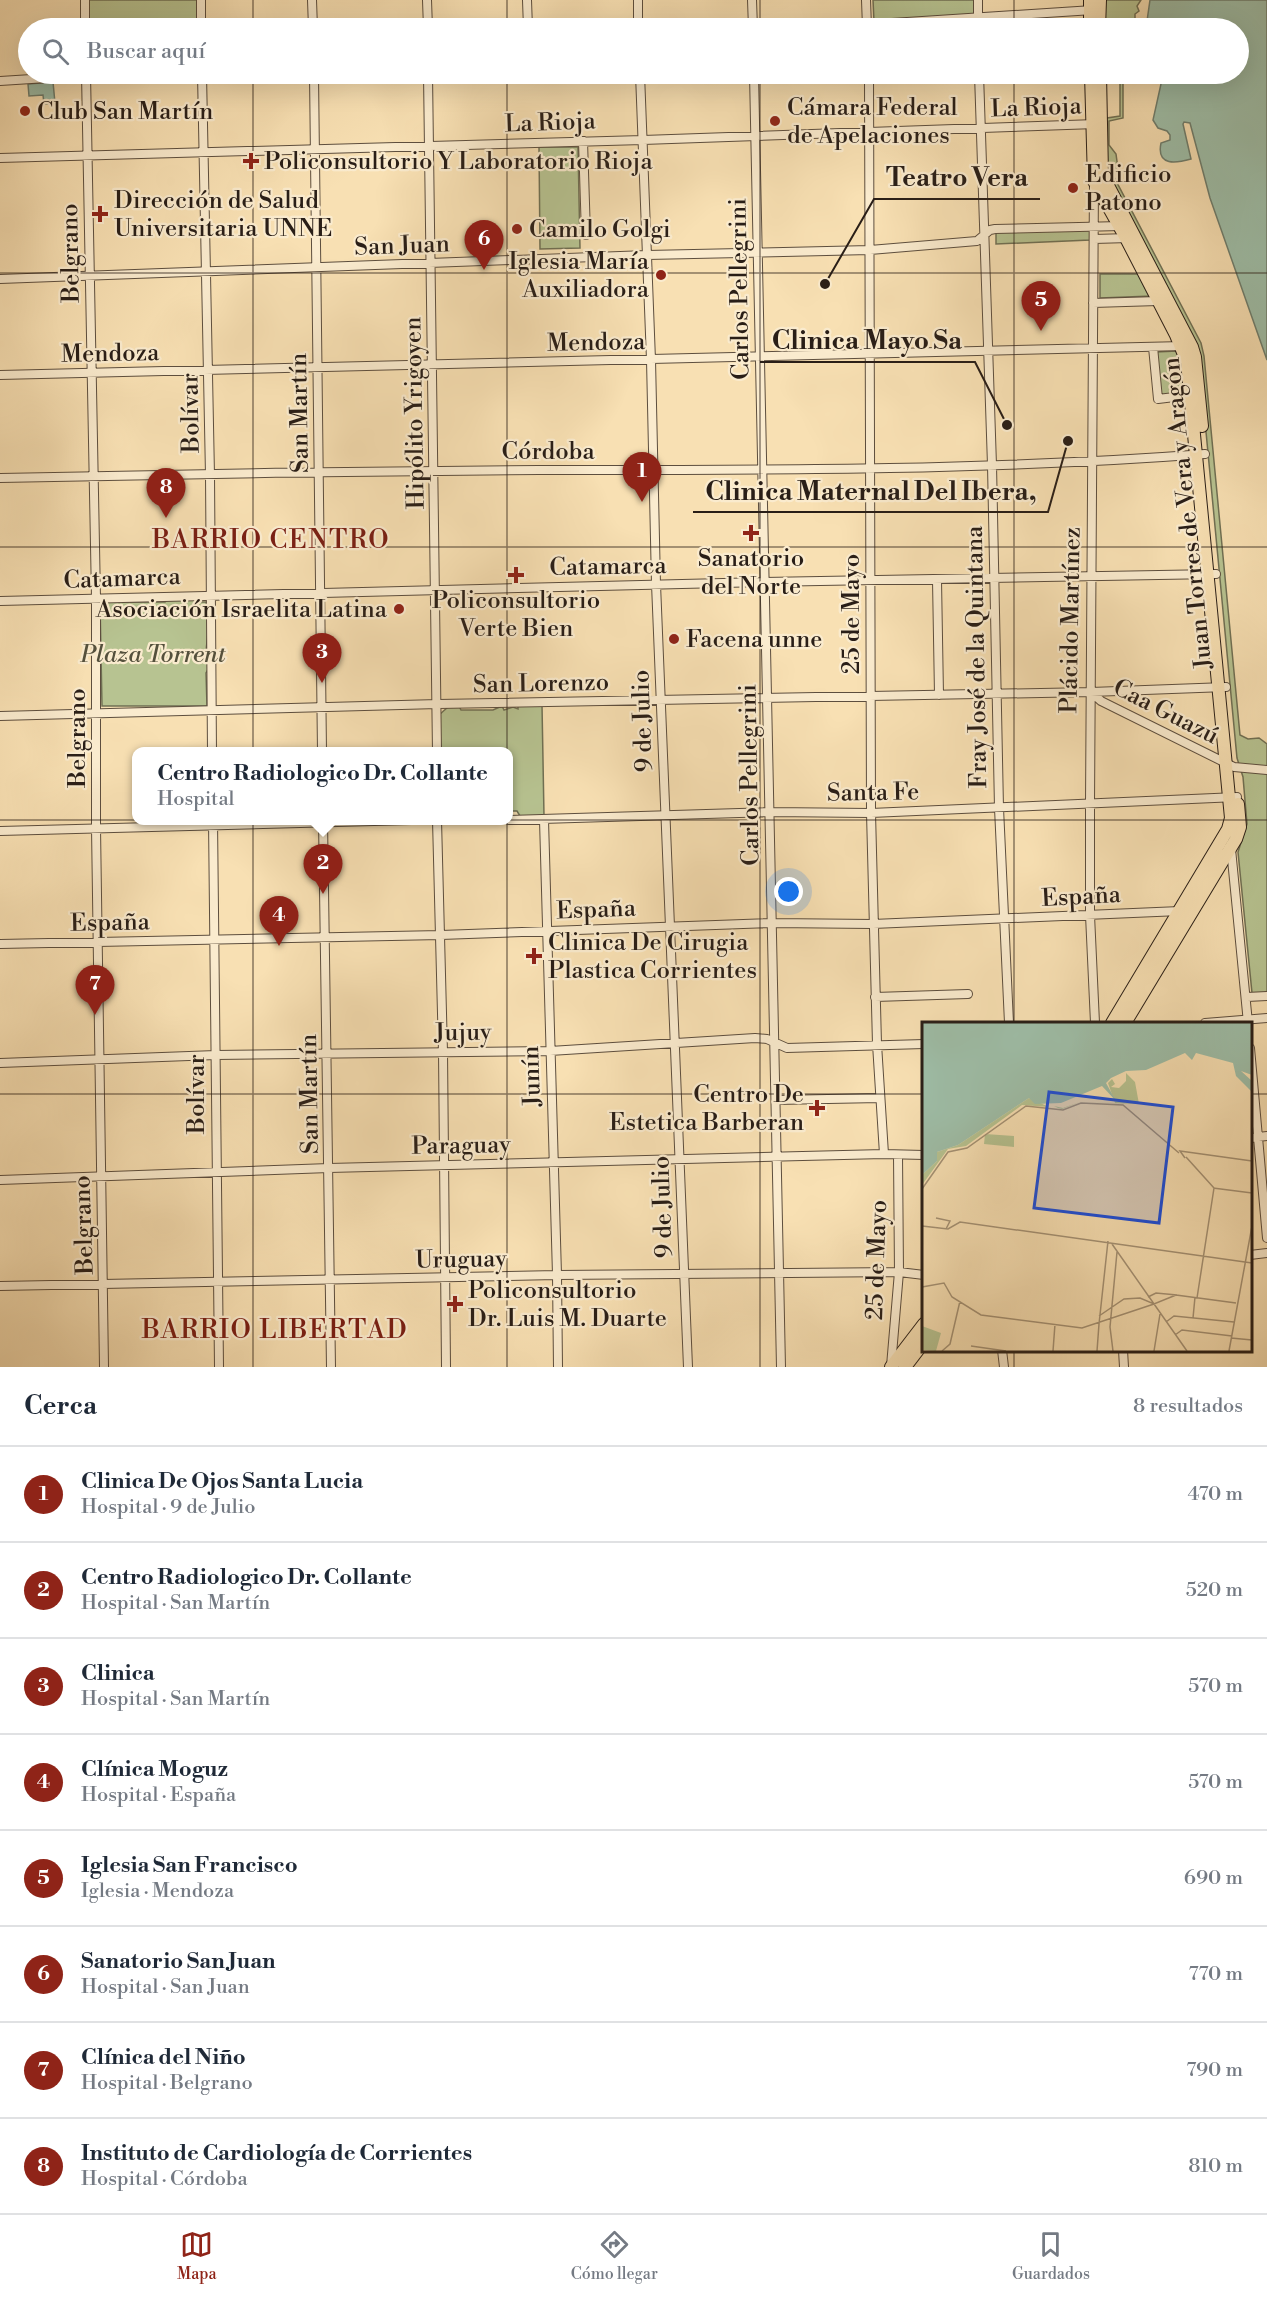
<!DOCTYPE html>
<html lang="es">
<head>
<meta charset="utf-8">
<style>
  body { margin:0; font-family:"Libre Bodoni",serif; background:#f6f6f7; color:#1f2937 }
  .you { position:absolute; left:789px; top:892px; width:21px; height:21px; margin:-15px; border:4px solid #fff; border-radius:50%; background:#1a73e8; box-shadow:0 0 0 9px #1a73e833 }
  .badge { display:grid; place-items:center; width:39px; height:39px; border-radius:50%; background:#8f2418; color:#fff; font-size:20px; font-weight:700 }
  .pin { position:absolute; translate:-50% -50px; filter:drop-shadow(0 2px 3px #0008) }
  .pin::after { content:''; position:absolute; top:32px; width:21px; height:18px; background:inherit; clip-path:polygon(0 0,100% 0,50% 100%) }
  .popup { position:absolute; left:132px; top:747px; width:381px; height:78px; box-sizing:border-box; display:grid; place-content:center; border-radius:12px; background:#fff; filter:drop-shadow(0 2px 4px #0005); font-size:20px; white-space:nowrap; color:#747a83 }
  .popup b { font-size:22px; color:#1f2937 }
  .popup::after { content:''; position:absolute; left:50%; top:100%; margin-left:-12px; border:12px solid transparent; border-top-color:#fff }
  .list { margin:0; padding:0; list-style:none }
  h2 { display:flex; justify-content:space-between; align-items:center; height:78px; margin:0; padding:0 24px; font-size:26px }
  h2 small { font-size:20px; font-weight:400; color:#747a83 }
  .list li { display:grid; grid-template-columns:39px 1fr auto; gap:18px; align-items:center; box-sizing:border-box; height:96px; padding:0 24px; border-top:2px solid #e0e1e3 }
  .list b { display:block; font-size:22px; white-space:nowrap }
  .list p { margin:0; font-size:20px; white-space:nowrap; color:#747a83 }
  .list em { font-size:20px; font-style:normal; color:#747a83 }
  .icon { flex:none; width:33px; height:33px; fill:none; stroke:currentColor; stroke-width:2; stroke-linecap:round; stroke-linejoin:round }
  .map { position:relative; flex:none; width:1267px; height:1367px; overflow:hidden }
  .search { position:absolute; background:#fff; box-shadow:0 6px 24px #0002; left:18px; right:18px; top:18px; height:66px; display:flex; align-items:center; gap:15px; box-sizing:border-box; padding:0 21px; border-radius:33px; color:#747a83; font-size:22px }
  .sheet { height:846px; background:#fff }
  nav { display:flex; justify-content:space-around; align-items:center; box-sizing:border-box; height:84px; border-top:2px solid #e0e1e3; background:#fff; font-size:16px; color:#747a83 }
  nav a { display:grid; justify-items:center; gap:3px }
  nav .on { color:#8f2418 }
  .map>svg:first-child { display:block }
  .green { fill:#b7c391; stroke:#707054; stroke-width:1.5 }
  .water { fill:#9ebea8; stroke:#6f7e6e; stroke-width:1.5 }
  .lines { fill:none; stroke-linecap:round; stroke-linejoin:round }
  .street-casing { stroke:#5d4e3e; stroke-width:10 }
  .primary-casing { stroke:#291e17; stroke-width:14 }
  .street { stroke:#faebce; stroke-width:8 }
  .primary { stroke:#f8e0b3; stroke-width:12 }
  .grid { fill:none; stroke:#291e17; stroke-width:1.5; stroke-opacity:0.55 }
  .poi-dot { fill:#8f2418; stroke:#faebce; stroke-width:2 }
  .labels { text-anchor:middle; stroke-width:4.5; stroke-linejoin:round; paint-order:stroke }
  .poi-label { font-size:24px; fill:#291e17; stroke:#faebce; text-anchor:start }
  .street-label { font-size:24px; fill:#291e17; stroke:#faebce }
  .park-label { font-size:24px; font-style:italic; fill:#54503c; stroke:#faebce }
  .neighbourhood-label { font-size:26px; letter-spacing:1.5px; fill:#7a1f14; stroke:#faebce }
  .inset-road { fill:none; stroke:#a59275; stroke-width:1.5 }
  .view { fill:#1d4ed8; fill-opacity:0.15; stroke:#1d4ed8; stroke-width:3 }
  .inset-edge { fill:none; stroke:#291e17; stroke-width:3 }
  .leader { fill:none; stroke:#291e17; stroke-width:2 }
  .callout-dot { fill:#291e17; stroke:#faebce; stroke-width:2 }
  .callout-label { font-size:26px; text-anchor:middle; font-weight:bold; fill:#291e17; stroke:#faebce; stroke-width:4.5; stroke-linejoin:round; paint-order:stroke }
</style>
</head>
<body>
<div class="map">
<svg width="1267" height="1367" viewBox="0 0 1267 1367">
  <rect width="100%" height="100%" fill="#f8e0b3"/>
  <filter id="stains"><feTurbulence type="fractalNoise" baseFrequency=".00333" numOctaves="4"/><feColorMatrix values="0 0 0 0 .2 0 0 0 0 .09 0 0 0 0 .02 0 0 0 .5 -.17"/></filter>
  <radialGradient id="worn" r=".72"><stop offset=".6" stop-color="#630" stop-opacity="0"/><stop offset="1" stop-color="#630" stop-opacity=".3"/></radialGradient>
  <path class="green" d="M87 0H198V28H87Z
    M873 0H977V16L874 22Z
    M1104 0H1141L1137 6 1139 11 1135 14V28H1104Z
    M1120 75H1123V118L1109 121V145L1116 154 1118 169 1113 175 1201 343 1204 356 1240 735 1248 739 1259 738 1267 744V993H1252L1238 852 1247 824 1243 777 1237 758 1199 358 1105 169V121L1107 118 1120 116Z
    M539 147H578L580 248 540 249Z
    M1090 229V240L996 244V231Z
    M1100 274H1140L1152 296 1100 298Z
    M1177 351 1182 357 1185 393 1159 395 1156 352Z
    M169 599H195L196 602H206L209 623 206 651 210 658 209 668 206 673 207 706H102L100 602H165Z
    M518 705H542L544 816H520L517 811H509V752L440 751 439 715 448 707 459 706 461 710H493L502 706 504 710 513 707 518 709Z"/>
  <path class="water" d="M1150 0H1267V360L1210 198 1190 123 1184 122 1183 124 1191 159C1177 163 1156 167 1161 143L1170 140V135L1167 131 1158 128 1153 120 1161 84 1152 74H1238V28H1146Z
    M53 82 55 103 44 104 43 95 29 96 28 84Z"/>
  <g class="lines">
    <defs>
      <path id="street" d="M85 0V28
        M201 0V28
        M312 0 313 28
        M427 0 428 28
        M527 0 528 28
        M638 0V28
        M752 0 753 28
        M866 0 867 27
        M978 0V28
        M815 28 1093 10
        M86 74 96 598V828L104 1367
        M202 74 210 475 212 752
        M314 74 322 752
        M428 74 437 752
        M640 74 651 360 656 584 688 1367
        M754 74 781 1367
        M869 74 871 813 877 1044 884 1154
        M979 74 992 465 999 808 1009 1023
        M0 81 110 74
        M583 141 586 235
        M0 158 643 140 1096 124
        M1094 182 1090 804V915L1095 1023
        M1094 239 1129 238
        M0 279 647 255 870 250 977 241 990 230 995 229 1121 226
        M1093 303 1158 301
        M1153 347 1158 399 1191 395
        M0 375 1183 346
        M0 478C180 474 359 471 539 470 761 470 983 471 1205 454
        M937 580 939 695
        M0 601 764 582 1216 574
        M1091 692 1101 701 1234 767 1267 770
        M0 716 438 704 1091 692 1226 687
        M213 820 219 1367
        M323 820 331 1367
        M437 820 443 1052 446 1367
        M509 820 770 812 871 813 1237 797
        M544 820 557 1275 558 1367
        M0 831 411 820
        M1231 849 1248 1023
        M0 944 441 935 772 923 873 924 1180 911
        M875 997 968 994
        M1247 997 1267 996
        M1205 1023 1267 1018
        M1250 1048 1267 1238
        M0 1063 216 1055 550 1051 755 1038 767 1039 787 1048 924 1044
        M776 1100 880 1098
        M1250 1138 1267 1136
        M0 1180 329 1168 884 1154 924 1155
        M1250 1255 1267 1253
        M0 1286 557 1275 899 1272 924 1275
        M1002 1350 1004 1367
        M1123 1350 1124 1367
        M891 1366 899 1272 898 1155"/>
      <path id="primary" d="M1090 28V0
        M1099 28 1100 0
        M1091 74 1094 181 1126 238 1176 335 1187 362 1231 818 1228 829 1112 1023
        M1100 74 1102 174 1192 347 1195 357 1202 426
        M1125 1023 1236 839 1240 827 1238 804
        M891 1367 924 1324
        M905 1367 924 1342"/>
    </defs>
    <use href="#street" class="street-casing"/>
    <use href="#primary" class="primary-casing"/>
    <use href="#street" class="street"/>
    <use href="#primary" class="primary"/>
  </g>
  <path class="grid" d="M253 0V28M507 0V28M760 0V28M1014 0V28M253 74V1367M507 74V1367M760 74V1367M1014 74V1023M0 273H1267M0 547H1267M0 820H1267M0 1094H924M1250 1094H1267M1014 1350V1367"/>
  <g class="poi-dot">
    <circle cx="25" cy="111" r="6"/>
    <circle cx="775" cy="121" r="6"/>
    <path d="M248 152h6v6h6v6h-6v6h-6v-6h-6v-6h6z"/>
    <circle cx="1073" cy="188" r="6"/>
    <path d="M97 205h6v6h6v6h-6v6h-6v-6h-6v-6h6z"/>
    <circle cx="517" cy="229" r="6"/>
    <circle cx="661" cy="275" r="6"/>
    <path d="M748 524h6v6h6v6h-6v6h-6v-6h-6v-6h6z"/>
    <path d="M513 566h6v6h6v6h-6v6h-6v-6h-6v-6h6z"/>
    <circle cx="399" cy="609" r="6"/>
    <circle cx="674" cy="639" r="6"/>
    <path d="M531 947h6v6h6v6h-6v6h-6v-6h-6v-6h6z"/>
    <path d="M814 1099h6v6h6v6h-6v6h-6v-6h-6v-6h6z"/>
    <path d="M452 1295h6v6h6v6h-6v6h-6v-6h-6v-6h6z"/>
  </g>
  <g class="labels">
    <g class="poi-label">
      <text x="787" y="115">Cámara Federal<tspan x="787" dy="28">de Apelaciones</tspan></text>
      <text x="37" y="119">Club San Martín</text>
      <text x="264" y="169">Policonsultorio Y Laboratorio Rioja</text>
      <text x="1085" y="182">Edificio<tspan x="1085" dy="28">Patono</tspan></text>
      <text x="114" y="208">Dirección de Salud<tspan x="114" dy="28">Universitaria UNNE</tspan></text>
      <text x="529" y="237">Camilo Golgi</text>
      <text x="649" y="269" text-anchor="end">Iglesia María<tspan x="649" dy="28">Auxiliadora</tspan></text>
      <text x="751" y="566" text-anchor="middle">Sanatorio<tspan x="751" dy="28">del Norte</tspan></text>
      <text x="516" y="608" text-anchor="middle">Policonsultorio<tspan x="516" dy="28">Verte Bien</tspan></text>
      <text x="387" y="617" text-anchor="end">Asociación Israelita Latina</text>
      <text x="686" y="647">Facena unne</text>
      <text x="548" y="950">Clinica De Cirugia<tspan x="548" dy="28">Plastica Corrientes</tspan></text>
      <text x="804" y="1102" text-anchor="end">Centro De<tspan x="804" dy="28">Estetica Barberan</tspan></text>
      <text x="468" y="1298">Policonsultorio<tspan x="468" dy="28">Dr. Luis M. Duarte</tspan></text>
    </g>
    <g class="street-label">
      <text transform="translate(1036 107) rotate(-2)" y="8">La Rioja</text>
      <text transform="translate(550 122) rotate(-2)" y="8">La Rioja</text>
      <text transform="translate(402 245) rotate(-2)" y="8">San Juan</text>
      <text transform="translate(70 253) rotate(-91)" y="8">Belgrano</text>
      <text transform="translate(739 289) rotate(-91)" y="8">Carlos Pellegrini</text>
      <text transform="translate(596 342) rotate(-1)" y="8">Mendoza</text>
      <text transform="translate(110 353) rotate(-1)" y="8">Mendoza</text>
      <text transform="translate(190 413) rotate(-91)" y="8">Bolívar</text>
      <text transform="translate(299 413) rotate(-91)" y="8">San Martín</text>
      <text transform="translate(414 413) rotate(-91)" y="8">Hipólito Yrigoyen</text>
      <text x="548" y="459">Córdoba</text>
      <text transform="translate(1187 513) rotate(-96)" y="8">Juan Torres de Vera y Aragón</text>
      <text transform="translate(608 566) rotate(-1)" y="8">Catamarca</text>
      <text transform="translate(122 578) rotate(-2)" y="8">Catamarca</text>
      <text transform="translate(851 614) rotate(-90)" y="8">25 de Mayo</text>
      <text transform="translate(1070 620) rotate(-89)" y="8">Plácido Martínez</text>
      <text transform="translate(976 657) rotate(-91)" y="8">Fray José de la Quintana</text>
      <text transform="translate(541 683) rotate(-1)" y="8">San Lorenzo</text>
      <text transform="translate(1166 711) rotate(27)" y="8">Caa Guazú</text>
      <text transform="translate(642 721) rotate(-92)" y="8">9 de Julio</text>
      <text transform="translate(77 738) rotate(-90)" y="8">Belgrano</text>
      <text transform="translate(749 775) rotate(-91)" y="8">Carlos Pellegrini</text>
      <text transform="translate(873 792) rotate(-1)" y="8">Santa Fe</text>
      <text transform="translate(1081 896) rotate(-3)" y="8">España</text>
      <text transform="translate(596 909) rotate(-2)" y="8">España</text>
      <text transform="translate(110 922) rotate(-1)" y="8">España</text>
      <text transform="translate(463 1032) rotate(-1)" y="8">Jujuy</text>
      <text transform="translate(531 1076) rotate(-92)" y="8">Junín</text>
      <text transform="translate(196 1094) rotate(-90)" y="8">Bolívar</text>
      <text transform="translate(309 1094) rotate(-91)" y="8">San Martín</text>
      <text transform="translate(461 1145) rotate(-1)" y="8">Paraguay</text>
      <text transform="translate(662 1207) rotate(-92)" y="8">9 de Julio</text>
      <text transform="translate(83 1225) rotate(-92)" y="8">Belgrano</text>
      <text transform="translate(461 1259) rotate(-1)" y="8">Uruguay</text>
      <text transform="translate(876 1260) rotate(-88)" y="8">25 de Mayo</text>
    </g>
    <g class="park-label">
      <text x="153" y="662">Plaza Torrent</text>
    </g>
    <g class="neighbourhood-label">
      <text x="271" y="548">BARRIO CENTRO</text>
      <text x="275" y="1338">BARRIO LIBERTAD</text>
    </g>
  </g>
  <g transform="translate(922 1022)">
    <rect width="330" height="330" fill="#f8e0b3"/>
    <path d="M204 51 213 60 217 82 158 80 140 87 136 86 132 84 141 86 158 80 193 81 186 61 190 57 193 62 189 65 197 66 204 59ZM107 76 127 85 100 83 44 124 26 127 0 163V153L15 139V130L36 123ZM63 112 92 114V125L62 122ZM0 304 19 311 14 329 0 328Z" fill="#b7c391"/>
    <path d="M0 1H330V53L319 49 330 59V70L314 54 311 41 274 31 270 38 263 31 224 48 204 49 189 56 184 61 194 79 180 64 139 81 113 82 107 76 36 123 15 130V139L0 153Z" fill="#9ebea8"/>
    <path class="inset-road" d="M264 135 292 166M263 136 258 129 330 139M291 166 330 171M0 167 26 130 45 126 104 84 141 88 159 81 201 83 257 131M14 196 28 199 24 207M0 204 26 207 38 200 330 241M190 222 265 329M0 265 22 261 30 275 59 293 160 306 232 282M254 273 314 281M226 275 234 271 255 273M275 276 292 166M177 294 202 277 218 276 232 282 254 273M271 296 273 275M244 300 252 294 312 300M177 302 186 219M253 313 260 308 310 314M309 316 330 318M49 324 84 329M20 329 28 322 38 279M131 329 133 302M175 329 177 302M191 329 188 305 195 230M232 329 238 292M307 329 330 204"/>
    <path class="view" d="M127 70 251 85 237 201 112 186Z"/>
    <rect width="330" height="330" class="inset-edge"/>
  </g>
  <path class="leader" d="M825 284L874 199H1040M1007 425L975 362H760M1068 441L1048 512H693"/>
  <g class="callout-dot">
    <circle cx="825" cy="284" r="6"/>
    <circle cx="1007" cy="425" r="6"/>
    <circle cx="1068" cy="441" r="6"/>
  </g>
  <g class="callout-label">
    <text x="957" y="186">Teatro Vera</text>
    <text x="867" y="349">Clinica Mayo Sa</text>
    <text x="871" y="500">Clinica Maternal Del Ibera,</text>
  </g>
  <rect width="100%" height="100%" filter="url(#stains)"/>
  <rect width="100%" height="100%" fill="url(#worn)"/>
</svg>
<div class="you"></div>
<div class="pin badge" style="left:642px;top:502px">1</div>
<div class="pin badge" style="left:323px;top:894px">2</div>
<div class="popup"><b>Centro Radiologico Dr. Collante</b>Hospital</div>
<div class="pin badge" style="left:322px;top:683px">3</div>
<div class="pin badge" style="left:279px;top:946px">4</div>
<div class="pin badge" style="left:1041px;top:331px">5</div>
<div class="pin badge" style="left:484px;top:270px">6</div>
<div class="pin badge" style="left:95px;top:1015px">7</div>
<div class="pin badge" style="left:166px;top:518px">8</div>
<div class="search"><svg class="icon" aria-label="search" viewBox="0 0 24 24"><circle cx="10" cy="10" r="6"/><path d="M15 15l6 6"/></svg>Buscar aquí</div>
</div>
<section class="sheet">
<h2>Cerca<small>8 resultados</small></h2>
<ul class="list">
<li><span class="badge">1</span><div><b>Clinica De Ojos Santa Lucia</b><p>Hospital · 9 de Julio</p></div><em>470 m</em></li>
<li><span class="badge">2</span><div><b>Centro Radiologico Dr. Collante</b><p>Hospital · San Martín</p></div><em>520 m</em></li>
<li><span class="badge">3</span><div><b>Clinica</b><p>Hospital · San Martín</p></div><em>570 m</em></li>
<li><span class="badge">4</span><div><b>Clínica Moguz</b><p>Hospital · España</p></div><em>570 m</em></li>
<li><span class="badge">5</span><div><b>Iglesia San Francisco</b><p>Iglesia · Mendoza</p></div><em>690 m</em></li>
<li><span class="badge">6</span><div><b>Sanatorio San Juan</b><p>Hospital · San Juan</p></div><em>770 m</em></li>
<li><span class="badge">7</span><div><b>Clínica del Niño</b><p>Hospital · Belgrano</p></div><em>790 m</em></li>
<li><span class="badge">8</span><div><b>Instituto de Cardiología de Corrientes</b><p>Hospital · Córdoba</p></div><em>810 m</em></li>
</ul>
</section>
<nav>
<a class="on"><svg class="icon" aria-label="map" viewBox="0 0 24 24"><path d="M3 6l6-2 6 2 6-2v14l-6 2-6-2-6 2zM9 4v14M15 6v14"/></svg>Mapa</a>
<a><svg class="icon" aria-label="directions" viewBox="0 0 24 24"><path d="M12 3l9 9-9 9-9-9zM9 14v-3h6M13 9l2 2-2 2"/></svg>Cómo llegar</a>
<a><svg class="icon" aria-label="saved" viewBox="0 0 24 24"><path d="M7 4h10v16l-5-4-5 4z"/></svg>Guardados</a>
</nav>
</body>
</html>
